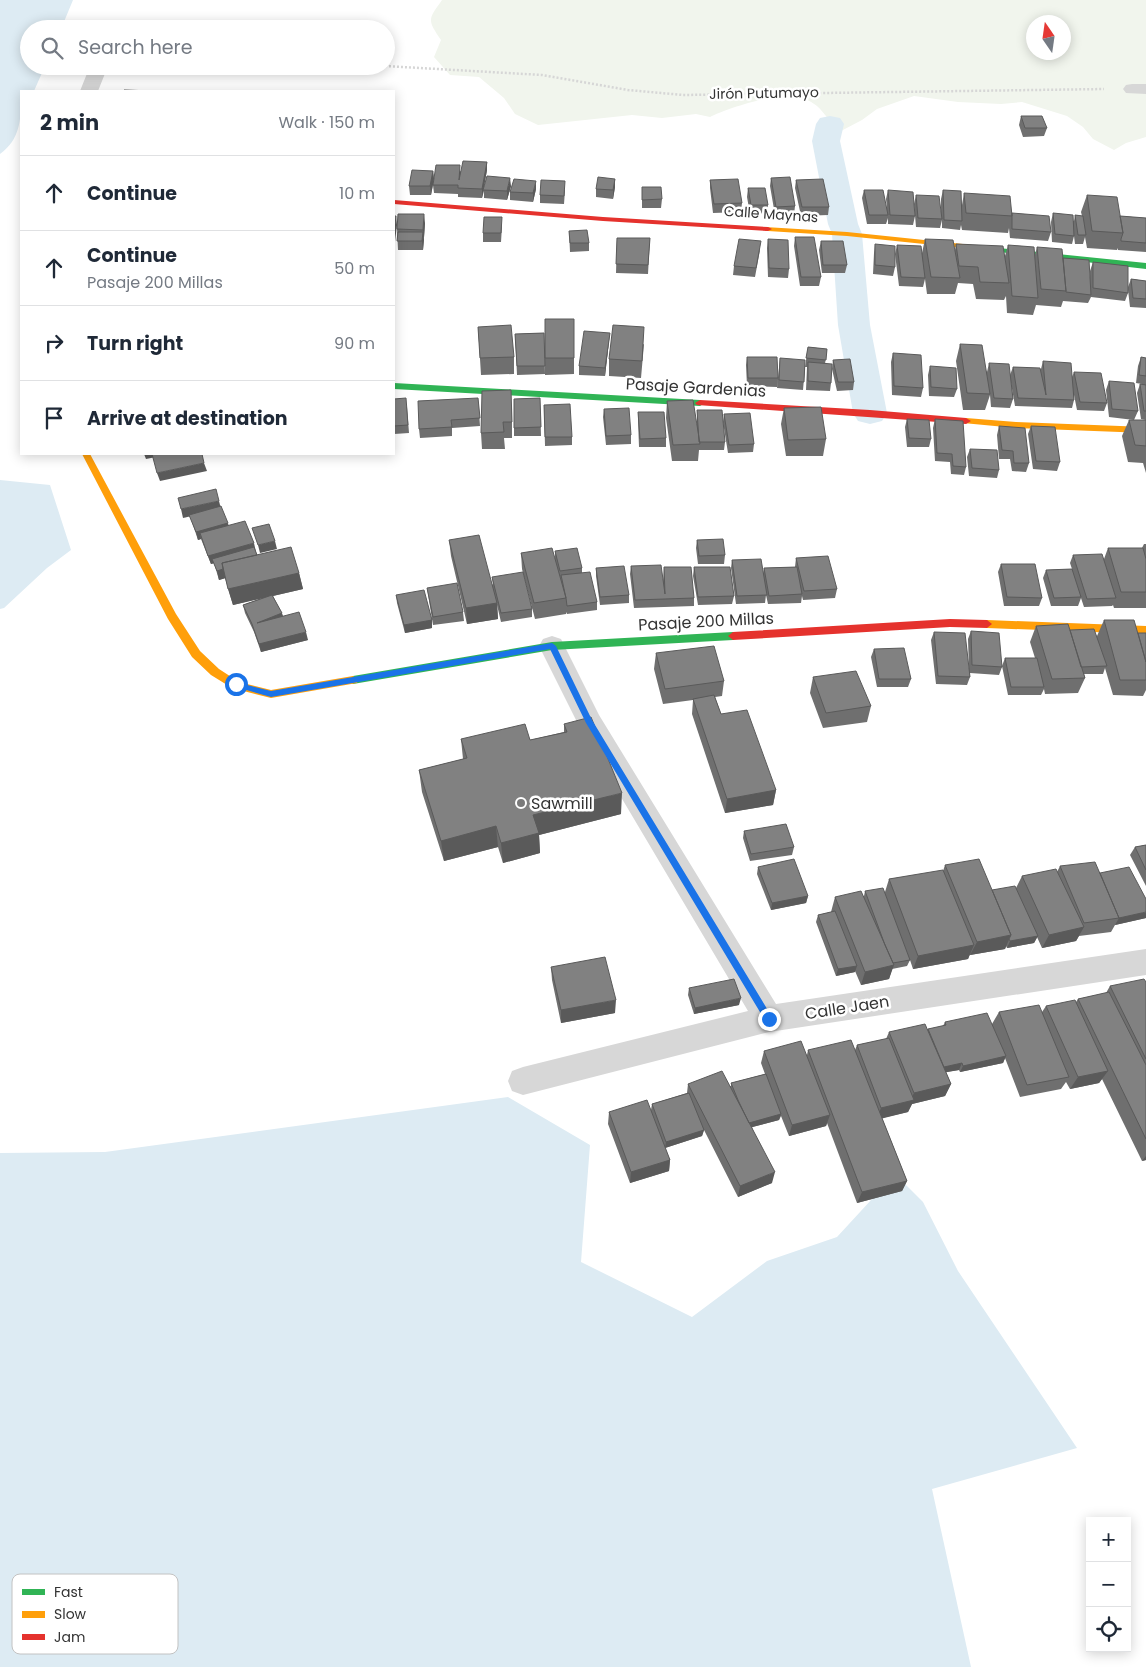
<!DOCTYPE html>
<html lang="en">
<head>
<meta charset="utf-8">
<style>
  body { margin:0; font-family:Poppins,sans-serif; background:#f6f6f7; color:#1f2937 }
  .controls { position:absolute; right:15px; bottom:15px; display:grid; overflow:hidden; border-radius:0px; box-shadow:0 2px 12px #0003 }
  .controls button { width:45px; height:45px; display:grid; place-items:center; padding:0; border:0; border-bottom:1px solid #e0e1e3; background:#fff; color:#1f2937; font:25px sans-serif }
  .compass { position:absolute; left:1026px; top:15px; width:45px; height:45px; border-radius:50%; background:#fff; box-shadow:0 2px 12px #0003; rotate:347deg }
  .stop { position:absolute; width:15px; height:15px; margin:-11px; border:4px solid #1a73e8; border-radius:50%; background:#fff }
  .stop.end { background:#1a73e8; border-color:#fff; box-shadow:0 1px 5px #0008 }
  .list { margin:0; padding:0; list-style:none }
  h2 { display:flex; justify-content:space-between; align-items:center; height:65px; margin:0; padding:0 20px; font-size:21px }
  h2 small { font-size:16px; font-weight:400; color:#747a83 }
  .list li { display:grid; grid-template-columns:32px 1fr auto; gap:15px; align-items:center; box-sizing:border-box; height:75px; padding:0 20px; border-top:1px solid #e0e1e3 }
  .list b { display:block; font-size:19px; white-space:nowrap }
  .list p { margin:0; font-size:16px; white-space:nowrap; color:#747a83 }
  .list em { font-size:16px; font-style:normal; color:#747a83 }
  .icon { flex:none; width:28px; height:28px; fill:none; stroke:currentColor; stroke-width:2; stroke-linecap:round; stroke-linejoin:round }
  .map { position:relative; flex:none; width:1146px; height:1667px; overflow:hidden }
  .search { position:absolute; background:#fff; box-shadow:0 2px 12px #0003; left:20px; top:20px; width:375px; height:55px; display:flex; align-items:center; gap:12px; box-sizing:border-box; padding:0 18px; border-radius:28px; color:#747a83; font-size:19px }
  .panel { position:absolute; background:#fff; box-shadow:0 2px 12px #0003; left:20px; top:90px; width:375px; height:365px; border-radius:0px }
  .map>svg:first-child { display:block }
  .green { fill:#f1f5ed; fill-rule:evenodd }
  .water { fill:#ddebf3 }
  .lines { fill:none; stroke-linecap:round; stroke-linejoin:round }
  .canal { fill:#ddebf3; fill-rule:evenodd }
  .path { stroke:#d6d6d6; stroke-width:2.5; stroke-dasharray:2 2; stroke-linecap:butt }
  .street { fill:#d7d7d7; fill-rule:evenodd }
  .fast { fill:#30b455; fill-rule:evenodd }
  .slow { fill:#ff9f0a; fill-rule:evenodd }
  .jam { fill:#e5322d; fill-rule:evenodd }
  .wall { fill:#6f6f6f }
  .shaded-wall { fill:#5a5a5a }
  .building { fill:#818181; stroke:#5a5a5a }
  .route { fill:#1a73e8 }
  .poi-dot { fill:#7a7a7a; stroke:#fff; stroke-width:2 }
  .labels { text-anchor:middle; stroke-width:5; stroke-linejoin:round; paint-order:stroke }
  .far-street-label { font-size:14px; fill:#333; stroke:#fff }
  .street-label { font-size:16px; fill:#333; stroke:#fff }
  .poi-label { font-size:16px; fill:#333; stroke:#fff; text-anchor:start }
  .key { fill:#fff; stroke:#c2c2c2; stroke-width:1 }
  .key-label { font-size:14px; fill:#333 }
</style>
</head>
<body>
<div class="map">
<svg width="1146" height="1667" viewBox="0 0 1146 1667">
  <rect width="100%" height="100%" fill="#fff"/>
  <path class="green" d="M442 0H1146V137L1126 143 1114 150 1093 139 1083 127 1067 116 1022 102 1001 104 958 102 914 96 877 109 862 120 841 131C829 123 826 114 817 106 813 103 805 98 800 96 782 91 727 108 710 117L696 114 662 118 632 115 538 125 515 114 504 98 479 77 450 75 434 57 441 40C427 19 428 20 442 0ZM1034 22H1064V52H1034Z"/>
  <path class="water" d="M0 0H73L61 29H29V66H45L34 91H21C21 116 22 138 0 154Z
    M0 480 50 485 71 550 47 568 4 608 0 609Z
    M508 1097 590 1145 581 1262 692 1317 767 1261 837 1237 895 1174 923 1202 958 1271 1077 1448 932 1489 971 1667H0V1153L105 1152Z"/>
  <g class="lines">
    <path class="canal" d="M830 116 840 118 844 124 840 141 858 224 862 234 870 325 887 413 882 421 870 424 858 421 853 413 838 325 832 234 828 224 812 141 816 124 820 118Z"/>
    <path class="path" d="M385 66 542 75 628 90 683 95 1104 89"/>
    <path class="street" d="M90 66H108L98 91H80Z
      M1132 84H1146V94L1126 93 1123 89 1126 85Z
      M552 636 561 639 599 715 776 1004 1146 949V975L769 1032 523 1095 512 1091 508 1081 512 1071 523 1067 748 1011 580 728 539 646 543 639Z"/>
    <path class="fast" d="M979 246 1146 263V269L982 250H979Z
      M394 383 700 400 705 403 700 406 394 389Z
      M733 632 738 636 733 640 552 650 353 684 348 680 353 676 552 642Z"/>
    <path class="slow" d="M765 227 847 232 982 246 986 248 982 250 847 236 768 231H765Z
      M966 418 1016 422 1146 427V433L1016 428 963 423V419Z
      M82 454H90L176 614 200 651 219 669 239 682 271 690 353 676 358 680 357 683 271 698 232 688 211 675 192 657 168 619Z
      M987 620 1146 626V634L987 628 982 624Z"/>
    <path class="jam" d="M394 200 603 217 768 227 772 229 768 231 603 221 394 204Z
      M700 400 870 410 966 418 971 421 966 424 697 405 695 403Z
      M950 619 987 620 992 624 987 628 950 627 733 640 728 636 733 632Z"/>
  </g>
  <path class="wall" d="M1021 116 1047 128 1044 136 1023 137 1019 125Z
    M487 162V170L484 186H511L507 200 484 198V191L482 198 458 197V194L434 193 433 185 461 171Z
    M433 171 434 179 431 195H410L409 186Z
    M771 178 795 206 794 215H775L770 186Z
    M615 179V187L613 199 596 197V189Z
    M710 180 742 203 741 212 713 213 710 188Z
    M796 180 829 207 828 215 801 216 795 188Z
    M642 187 662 199 661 208H642Z
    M748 188 768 205 767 213 750 214 747 197Z
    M536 189 533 202 510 200V192Z
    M565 190 564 204 540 203V195Z
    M864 190 887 208 886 199 888 190 915 216 913 225 888 224V218L886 224H867L862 198Z
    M943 190 962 205 964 193 1012 213 1051 232 1048 241 1010 238 1009 228 1008 233 962 230 961 225 960 230 942 228V220L940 228 916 227 914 204 916 195 941 215V199Z
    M1087 195 1120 216 1146 218V252L1118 250V248L1117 250 1087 248 1085 237 1083 244H1075L1074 236 1072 244 1052 242 1051 222 1053 213 1074 221 1075 215 1082 216 1081 212Z
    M425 223 423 250H398L397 229Z
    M502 226 501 242H483V233Z
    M569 231 589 243V251L570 252Z
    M795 237 821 277 819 286H800L794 246Z
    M617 238H650L648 274 616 273Z
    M768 239 789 269 788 278 768 277 767 248Z
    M925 239 955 250 956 244 1005 256 1008 245 1035 255 1037 247 1063 258 1090 279V271L1093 262 1128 287 1131 279 1146 281V308L1130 307 1128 290V293L1125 301 1091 297 1088 303 1063 301 1061 307 1036 305 1033 315 1007 313 1006 296 1004 300 976 299 973 284 958 283 955 294H927L925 279 923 287 899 286 895 254 897 245 922 253Z
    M821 241 847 265 845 273H822L819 250Z
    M875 244 895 267 893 276 873 274 874 253Z
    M760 250 755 277 733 275 734 266Z
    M478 327 514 357V374L481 375Z
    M544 333 545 374 517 375 515 334Z
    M610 333 609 341 605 376 579 375V366Z
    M644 344 641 378 609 376V359Z
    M960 344 987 372 989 363 1010 375 1013 367 1041 369 1043 361 1072 377 1074 372 1107 403 1104 411 1077 410 1074 395V400L1072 408 1015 406 1010 377 1013 399 1010 408 991 407 990 395 985 410H963L956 361Z
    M808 347 827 349 825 364 831 383 830 391 806 390 807 367H805L803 390 777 388 780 358 805 367Z
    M893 353 923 388 921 397 892 395 891 362Z
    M747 357 778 378 777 387 747 386 746 365Z
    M1141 357 1146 358V420L1141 419 1137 393 1140 384H1142L1136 383 1138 366Z
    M545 358H574V374L545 375Z
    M833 360 854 382 853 390 837 391 832 369Z
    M930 366 957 389 954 397 929 396 928 375Z
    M1109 381 1138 411 1134 420 1109 417 1106 390Z
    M478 398 480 426 452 428V436L420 438 419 429Z
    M540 398 541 436H514V399Z
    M394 399 407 407 409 433 394 434Z
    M667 401 697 424V410L725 442 724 450H699L698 461H672L666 418Z
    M544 405 572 437V445L545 446Z
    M512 407V438H504L505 449H482L481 433Z
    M784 408 826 439 823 456H786L781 424Z
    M604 409 631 435V444L606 445 603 417Z
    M638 412 666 438V447H639L638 420Z
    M724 414 754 444 753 452 728 453 723 422Z
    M907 419 931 439 929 447H907L905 427Z
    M935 419 966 467 964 475 951 474 950 462 935 461 933 428Z
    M1129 420H1146V473L1143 463 1128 462 1122 436Z
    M999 426 1029 463 1026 472 1012 471 1010 459H999L997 435Z
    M1031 426 1060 462 1057 471 1033 469 1028 434Z
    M970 449 999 470 997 478 969 476 967 457Z
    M220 506 228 525 256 552 257 555 299 573 303 589 273 596 283 616 308 640 261 652 254 632 245 613 243 605 265 597 233 605 225 578 219 580 214 563 211 564 201 539 198 540 190 516 183 518Z
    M449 540 493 585 492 577 532 609V617L501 622 497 605 498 619 467 624 451 556Z
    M697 540 725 555 724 564H698L696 548Z
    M1144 544H1146V608H1114L1113 605 1112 606 1084 607 1081 598 1078 606H1051L1043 578 1046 570 1072 569 1070 563 1073 555 1104 559 1108 548H1142Z
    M555 551 582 568V573L597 602V610L567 614 566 612V614L535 619 522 569 521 553 555 558Z
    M796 558 837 589 835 598 803 600 802 596 801 603 768 604 766 595 765 603 736 604 731 568 732 560 763 574 764 568 795 567Z
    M1001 564 1042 598 1039 606H1004L998 572Z
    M631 566 663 581 664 567 694 598V606L634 608 630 574Z
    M694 567 734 596 732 604 698 605 693 576Z
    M596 568 629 595V603L600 605 596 576Z
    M427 588 463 612 464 621 433 625Z
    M396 595 432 620V628L405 633 397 603Z
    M1104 620 1138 633H1146V690L1143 696 1113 695 1105 668 1103 674H1084L1085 678 1078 693 1045 694 1044 689 1041 695H1008L1002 666 1005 658H1035L1030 642 1036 626 1070 630 1097 636Z
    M971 631 1002 667 999 675 970 673V677L967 685 936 684 931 640 934 632 969 670 968 639Z
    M874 649 911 679 908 687H877L871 657Z
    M656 653 724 681 722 696 715 697 721 714 776 790 773 805 725 813 692 714 693 700 663 704 654 669Z
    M813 677 871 706 867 722 823 728 810 693Z
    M564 724 621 814 539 835 540 853 503 863 498 847 444 861 422 792 419 770 463 759 461 739 530 740 564 732Z
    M744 831 794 847 792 855 750 861 743 838Z
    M1146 845V886L1130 855 1135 847Z
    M945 865 992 890 1016 888 1022 876 1057 872 1060 866 1100 873 1146 918 1115 925 1111 932 1079 936 1076 941 1042 948 1037 937 1034 943 1007 948 1006 946 1005 949 970 955V954L968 959 913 969 910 960 907 966 892 969 889 979 861 985 855 971V972L836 976 816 922 818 915 831 912 835 897 864 896 865 891 885 892 889 879 943 871Z
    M758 867 808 896 806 903 771 910 757 874Z
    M551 967 615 1013 561 1023 552 980Z
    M1146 982V1160L1142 1161 1102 1079 1099 1083 1070 1089 1066 1082 1061 1089 1020 1097 1005 1058 1003 1063 960 1072 959 1070 946 1072 951 1084 945 1096 912 1104 908 1112 882 1118 907 1181 902 1191 857 1203 827 1123 826 1126 789 1136 781 1116 779 1120 752 1127 772 1183 738 1197 704 1130 702 1136 665 1148 670 1160 669 1171 630 1183 608 1124 609 1112 651 1110 652 1104 687 1093 688 1084 731 1086V1083L765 1074 761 1063 764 1051 807 1055 808 1050H855L857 1045 886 1039 889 1032 928 1029 943 1026 945 1022 992 1024 999 1012H1042L1046 1006 1076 1002 1078 999 1106 993 1110 986Z
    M689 988 739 1005 694 1014 688 995Z"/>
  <path class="shaded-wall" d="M487 162V170L482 198V189Z
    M433 171 434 179 431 195 430 186Z
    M510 178 511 186 507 200V191Z
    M615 179V187L613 199V190Z
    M536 181V189L533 202V193Z
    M424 214 425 223 424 238 423 230Z
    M396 216 397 225 394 250V233Z
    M423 232 424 240 423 250 422 241Z
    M610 333 609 341 605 376V368Z
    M144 454H171L146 459Z
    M204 463 207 471 160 481 157 473Z
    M219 501 221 509 183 518 181 509Z
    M228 523 230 532 200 533 201 539 198 540 196 532Z
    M275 541 277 549 260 553 258 545Z
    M254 543 256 552 211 564 208 556Z
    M259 559 261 568 219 580 217 571Z
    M299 573 303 589 233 605 228 589Z
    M497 603 498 619 467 624 466 608Z
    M282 613 284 621 257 623Z
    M432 620V628L405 633 404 625Z
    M306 632 308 640 261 652 259 644Z
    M776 790 773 805 725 813 727 799Z
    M622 793 621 814 539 835 540 853 503 863 501 843 533 815Z
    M496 826 498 847 444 861 441 841Z
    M808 896 806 903 771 910 772 903Z
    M1146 912V918L1115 925 1119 918Z
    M1084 927 1076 941 1042 948 1049 935Z
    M1011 935 1005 949 970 955 977 942Z
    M1038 936 1034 943 1007 948 1010 941Z
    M974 945 968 959 913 969 918 956Z
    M894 965 889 979 861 985 865 972Z
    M857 966 855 972 836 976 838 969Z
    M741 998 739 1005 694 1014 695 1008Z
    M616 1000 615 1013 561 1023V1010Z
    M1006 1056 1003 1063 960 1072 963 1066Z
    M962 1063 959 1070 936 1074 939 1068Z
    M1108 1071 1099 1083 1070 1089 1078 1077Z
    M951 1084 945 1096 912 1104 908 1112 876 1120 881 1108 910 1101 914 1093Z
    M781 1114 779 1120 745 1129 746 1123Z
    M830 1115 826 1126 789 1136 792 1125Z
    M704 1130 702 1136 665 1148 666 1142Z
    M1146 1156V1160L1142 1161Z
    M670 1160 669 1171 630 1183 631 1172Z
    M775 1172 772 1183 738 1197 740 1186Z
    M907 1181 902 1191 857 1203 862 1192Z"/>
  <path class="building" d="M124 90 153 91H123Z
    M1021 116H1042L1047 128H1025Z
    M463 161 487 162 482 189 458 188V185H433L436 165H460L459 180Z
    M412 170 433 171 430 186H409Z
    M487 176 510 178 507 191 483 190Z
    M598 177 615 179 613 190 596 189Z
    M790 177 795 206 776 207 771 178Z
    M514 179 536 181 533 193 510 192Z
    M738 179 742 203 714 204 710 180Z
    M823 179 829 207H802L796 180Z
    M541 180 565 181 564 196 540 195Z
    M642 187H661L662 199 642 200Z
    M748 188H765L768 205H751Z
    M864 190H883L888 215H869Z
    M888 190 913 192 915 216 890 215Z
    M943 190 961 191 962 221 944 220Z
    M964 193 1010 196 1012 216 966 213Z
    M916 195 939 196 942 219 918 218Z
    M1087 195 1117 197 1123 233 1092 231Z
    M1012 213 1049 216 1051 232 1012 229Z
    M1053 213 1073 215 1074 236 1055 234Z
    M398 214H424L423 230 397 229Z
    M1075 215 1083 216 1086 235H1078Z
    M394 216H396L394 233Z
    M1120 216 1146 218V243L1121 241V239L1123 233Z
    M484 217H502L501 233H483Z
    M587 230 589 243H570L569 231Z
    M398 232H423L422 241H397Z
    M795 237H814L821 277H801Z
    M617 238H650L648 265 616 264Z
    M739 239 761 241 756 268 734 266Z
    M768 239 788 240 789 269 769 268Z
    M925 239 953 240 960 278 931 277Z
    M821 241H843L847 265H823Z
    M875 244 895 246V267L875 265Z
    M956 244 1003 246 1009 283 980 282 978 267 959 266Z
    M897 245 921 246 925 278 901 277Z
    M1008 245 1034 247 1038 298 1012 296Z
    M1037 247 1062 249 1066 291 1041 289Z
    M1063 258 1089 260 1091 295 1066 292V291Z
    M1093 262 1128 266V293L1093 288Z
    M1131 279 1146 281V299L1133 298Z
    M545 319H574V358H545Z
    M511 325 514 357 480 358 478 327Z
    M613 325 644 327 642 361 609 359Z
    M584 331 610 333 605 368 579 366Z
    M544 333 545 366H517L515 334Z
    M960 344 982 345 990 394 967 393Z
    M808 347 827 349 826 360 806 358Z
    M893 353 921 355 923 388 894 386Z
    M747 357H777L778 378H748Z
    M1141 357 1146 358V376L1139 375Z
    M780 358 805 360 804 382 779 380Z
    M850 359 854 382H838L833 360Z
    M1043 361 1071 363 1074 400 1018 398 1013 367 1040 368 1046 395Z
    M808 362 832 364 831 383 808 381Z
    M989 363 1009 364 1013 399 994 398Z
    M930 366 956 368 957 389 931 387Z
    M1074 372 1101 373 1107 403 1080 402Z
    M1109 381 1134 383 1138 411 1112 409Z
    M1140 384 1146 385V411H1144Z
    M511 390 512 422H503L504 432 481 433 482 391Z
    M406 398 408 425 394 426V399Z
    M478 398 480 418 451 420 452 427 419 429 418 401Z
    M540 398 541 427 514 428V399Z
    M693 400 700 444 673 445 667 401Z
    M570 404 572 437H545L544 405Z
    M821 407 826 439 788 440 784 408Z
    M629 408 631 435 606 436 604 409Z
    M697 410H722L725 442H699Z
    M638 412H664L666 438 640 439Z
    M750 413 754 444 729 445 724 414Z
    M907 419 929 420 931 439 909 438Z
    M935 419 963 421 966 467 953 466 952 454 937 453Z
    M1129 420H1146V446L1135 445Z
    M999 426 1025 428 1029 463H1014L1013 451 1002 450Z
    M1031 426 1055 427 1060 462 1036 461Z
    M970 449 997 450 999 470 972 468Z
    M152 454H202L204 463 157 473Z
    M216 489 219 501 181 509 178 498Z
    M221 506 228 523 196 532 189 515Z
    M245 521 254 543 208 556 200 533Z
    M269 524 275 541 258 545 252 528Z
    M479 535 497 603 466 608 449 540Z
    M723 539 725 555 699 556 697 540Z
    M254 547 257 555 222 563 223 569 217 571 212 559Z
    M291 547 299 573 228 589 222 563Z
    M552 548 566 598 534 603 521 553Z
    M577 548 582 568 560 571 555 551Z
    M1108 548H1143L1146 559V592H1121Z
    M1102 554 1116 598 1087 599 1073 555Z
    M828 556 837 589 804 591 796 558Z
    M761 559 767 595 737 596 732 560Z
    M1001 564H1035L1042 598 1007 597Z
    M661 565 665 594 664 567H691L694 598 635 600 631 566Z
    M624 566 629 595 600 597 596 568Z
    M694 567H730L734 596 698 597Z
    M797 567 802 594 769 596 764 568Z
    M1072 569 1081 597 1054 598 1046 570Z
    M523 572 532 609 501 613 492 577Z
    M590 572 597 602 567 606 566 598 561 575Z
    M457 583 463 612 433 617 427 588Z
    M424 590 432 620 404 625 396 595Z
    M272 595 282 613 257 623 299 612 306 632 259 644 252 624 243 605Z
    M1104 620H1134L1146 662V680H1120Z
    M1068 624 1085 678 1052 679 1036 626Z
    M1094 629 1107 666 1081 667 1070 630Z
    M971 631 999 633 1002 667 972 665Z
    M934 632 965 633 970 677 938 676Z
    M1138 633H1146V662Z
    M714 646 724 681 665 689 656 653Z
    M904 648 911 679H879L874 649Z
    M1005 658H1037L1044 687H1011Z
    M856 671 871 706 826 713 813 677Z
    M714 695 721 714 747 710 776 790 727 799 693 699Z
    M591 717 622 793 533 815 539 833 501 843 496 826 441 841 419 770 467 758 461 739 525 724 530 740 567 732 564 724Z
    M786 824 794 847 751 854 744 831Z
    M1146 845V870L1135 847Z
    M794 859 808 896 772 903 758 867Z
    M979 859 1011 935 977 942 945 865Z
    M1095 862 1119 918 1084 923 1060 866Z
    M1129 867 1146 899V912L1119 918 1100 873Z
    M1056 869 1084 927 1049 935 1022 876Z
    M943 870 974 945 918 956 889 879Z
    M1015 886 1038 936 1010 941 1009 939 1011 935 992 890Z
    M883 888 910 960 893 963 885 945 865 891Z
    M861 891 894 965 865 972 835 897Z
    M835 911 857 966 838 969 818 915Z
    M605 957 616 1000 561 1010 551 967Z
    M734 979 741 998 695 1008 689 988Z
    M1144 979 1146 982V1059L1110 986Z
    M1109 992 1146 1065V1139L1078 999Z
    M1075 1000 1108 1071 1078 1077 1046 1006Z
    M1039 1005 1069 1077 1027 1085 999 1012Z
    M987 1013 1006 1056 963 1066 962 1063 944 1067 928 1029 946 1025 945 1022Z
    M925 1024 951 1084 914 1093 889 1032Z
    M889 1038 914 1100 881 1108 857 1045Z
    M851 1040 907 1181 862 1192 808 1050Z
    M801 1041 830 1115 792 1125 764 1051Z
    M722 1071 775 1172 740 1186 688 1084Z
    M766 1074 781 1114 749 1123 738 1100 731 1083Z
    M689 1093 704 1130 666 1142 652 1104Z
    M647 1100 670 1160 631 1172 609 1112Z"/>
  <path class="route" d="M552 643 556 646 592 720 772 1017V1022H766L586 723 550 649 271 697 236 687 232 684 236 682 271 691Z"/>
  <circle class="poi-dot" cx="521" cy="803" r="5"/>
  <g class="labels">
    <g class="far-street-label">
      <text transform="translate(764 93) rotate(-1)" y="5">Jirón Putumayo</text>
      <text transform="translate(771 214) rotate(4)" y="5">Calle Maynas</text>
    </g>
    <g class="street-label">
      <text transform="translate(696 387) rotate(3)" y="6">Pasaje Gardenias</text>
      <text transform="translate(706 621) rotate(-3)" y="6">Pasaje 200 Millas</text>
      <text transform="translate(847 1007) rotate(-9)" y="6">Calle Jaen</text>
    </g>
    <g class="poi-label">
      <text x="531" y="809">Sawmill</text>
    </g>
  </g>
  <rect x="12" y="1574" width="166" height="80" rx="8" class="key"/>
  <rect x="22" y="1589" width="23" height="6" fill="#30b455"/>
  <rect x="22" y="1611" width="23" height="7" fill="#ff9f0a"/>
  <rect x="22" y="1634" width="23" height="6" fill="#e5322d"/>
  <g class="key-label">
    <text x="54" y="1597">Fast</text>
    <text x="54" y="1619">Slow</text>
    <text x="54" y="1642">Jam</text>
  </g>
</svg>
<div class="controls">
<button>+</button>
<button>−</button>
<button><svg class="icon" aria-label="locate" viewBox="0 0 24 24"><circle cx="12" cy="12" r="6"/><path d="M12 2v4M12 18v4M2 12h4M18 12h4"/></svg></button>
</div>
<svg class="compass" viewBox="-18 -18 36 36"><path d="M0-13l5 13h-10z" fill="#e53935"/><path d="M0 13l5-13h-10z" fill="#747a83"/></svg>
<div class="stop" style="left:236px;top:684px"></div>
<div class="stop end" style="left:769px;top:1019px"></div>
<div class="search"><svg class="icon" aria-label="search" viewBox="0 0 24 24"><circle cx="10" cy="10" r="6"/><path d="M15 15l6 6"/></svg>Search here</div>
<section class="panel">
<h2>2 min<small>Walk · 150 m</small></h2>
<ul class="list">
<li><svg class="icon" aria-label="ahead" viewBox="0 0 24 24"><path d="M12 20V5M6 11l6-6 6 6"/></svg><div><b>Continue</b></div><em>10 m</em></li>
<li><svg class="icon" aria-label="ahead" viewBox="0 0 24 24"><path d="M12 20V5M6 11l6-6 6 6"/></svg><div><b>Continue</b><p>Pasaje 200 Millas</p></div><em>50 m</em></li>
<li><svg class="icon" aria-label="right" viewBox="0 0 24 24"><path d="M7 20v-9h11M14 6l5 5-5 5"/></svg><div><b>Turn right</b></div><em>90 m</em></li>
<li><svg class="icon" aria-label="arrive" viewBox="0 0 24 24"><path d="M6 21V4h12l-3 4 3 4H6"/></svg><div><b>Arrive at destination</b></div></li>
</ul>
</section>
</div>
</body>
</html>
